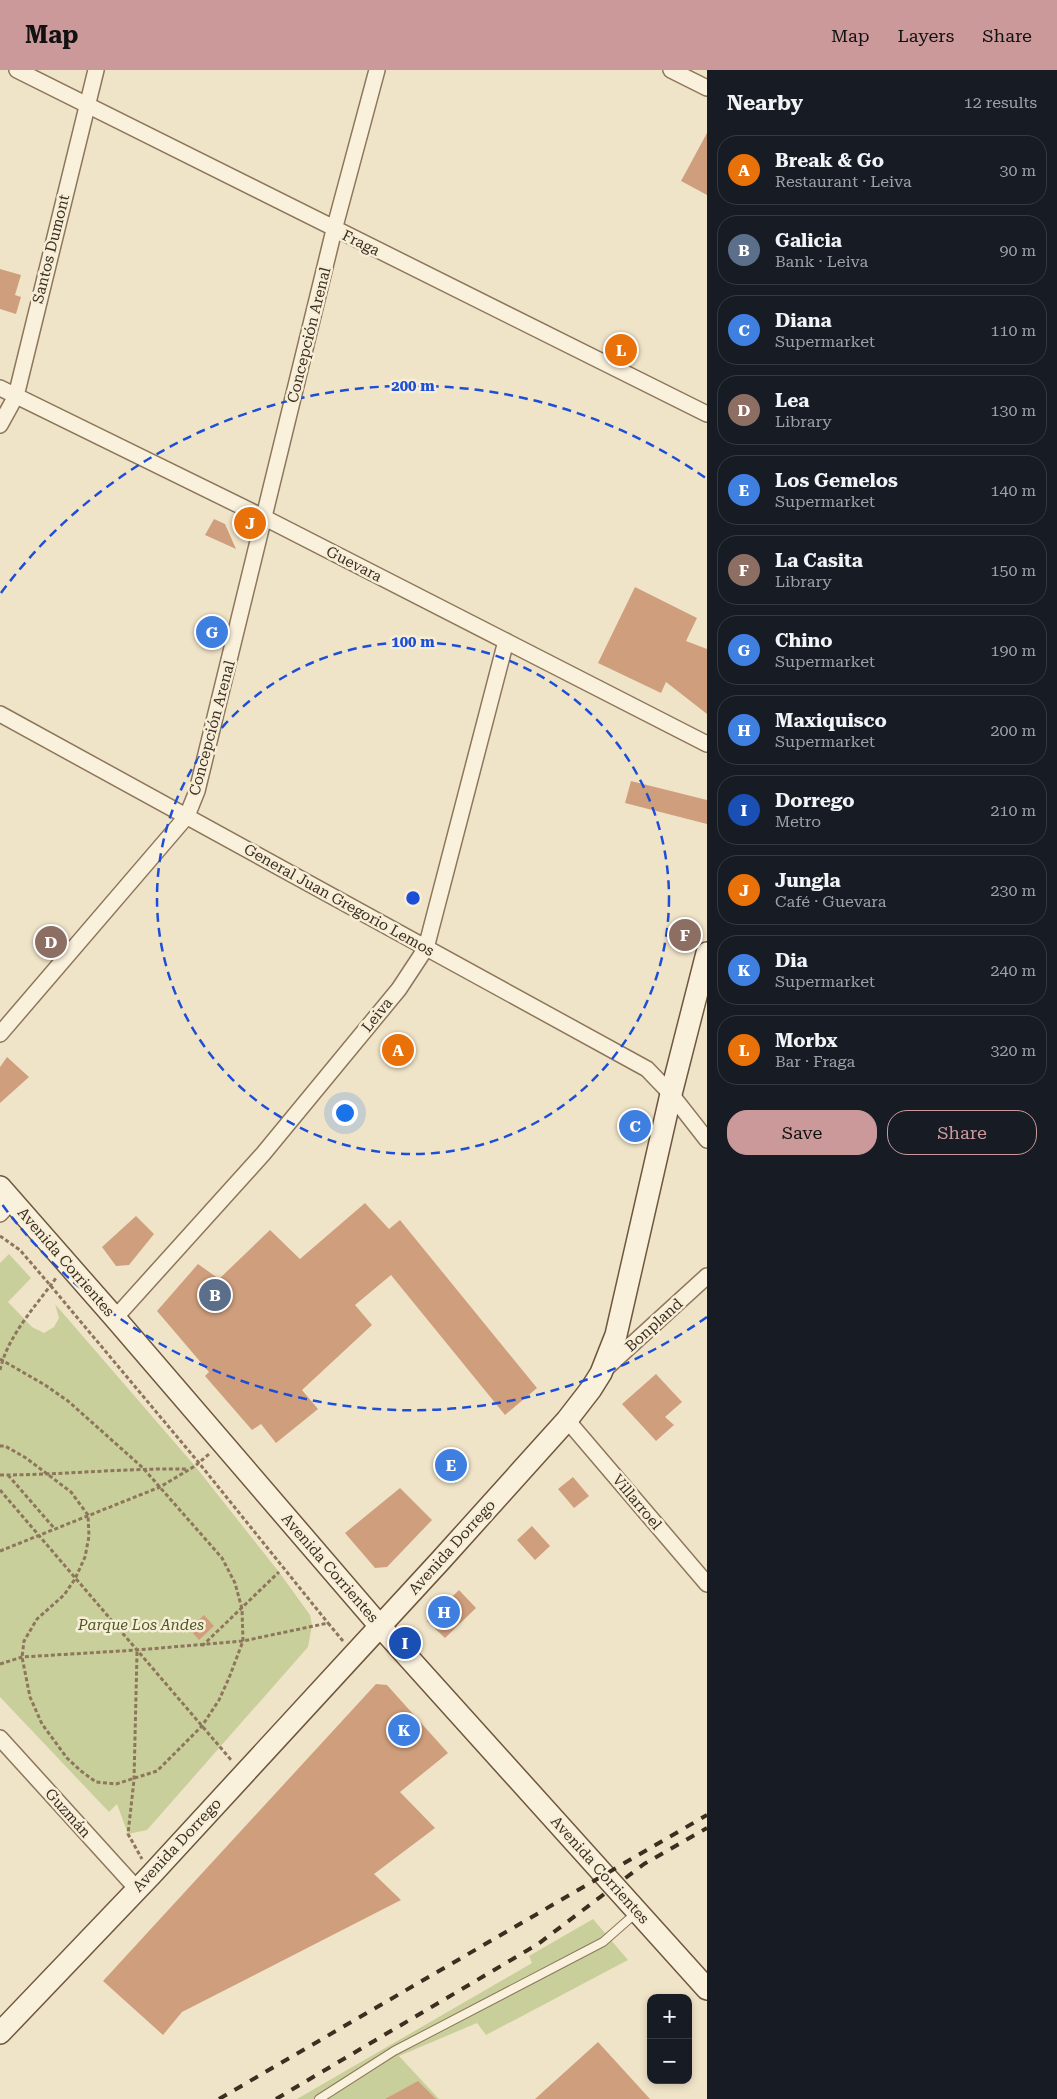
<!DOCTYPE html>
<html lang="en">
<head>
<meta charset="utf-8">
<style>
  body { margin:0; font-family:"Roboto Serif",serif; background:#242831; color:#f1f3f6 }
  .controls { position:absolute; right:15px; bottom:15px; display:grid; overflow:hidden; border-radius:10px; box-shadow:0 2px 8px #0003 }
  .controls button { width:45px; height:45px; display:grid; place-items:center; padding:0; border:0; border-bottom:1px solid #363941; background:#171b24; color:#f1f3f6; font:25px sans-serif }
  .you { position:absolute; left:344px; top:1042px; width:18px; height:18px; margin:-12px; border:4px solid #fff; border-radius:50%; background:#1a73e8; box-shadow:0 0 0 8px #1a73e833 }
  .badge { display:grid; place-items:center; width:32px; height:32px; border-radius:50%; background:#cc999b; color:#fff; font-size:16px; font-weight:700 }
  .pin { position:absolute; translate:-50% -50%; border:2px solid #fff; box-shadow:0 1px 5px #0006 }
  .list { margin:0; padding:0; list-style:none }
  h2 { display:flex; justify-content:space-between; align-items:center; height:65px; margin:0; padding:0 20px; font-size:21px }
  h2 small { font-size:16px; font-weight:400; color:#9ea1a6 }
  .list li { display:grid; grid-template-columns:32px 1fr auto; gap:15px; align-items:center; box-sizing:border-box; height:70px; margin:0 10px 10px; padding:0 10px; border:1px solid #363941; border-radius:20px }
  .list b { display:block; font-size:19px; white-space:nowrap }
  .list p { margin:0; font-size:16px; white-space:nowrap; color:#9ea1a6 }
  .list em { font-size:16px; font-style:normal; color:#9ea1a6 }
  .actions { display:flex; gap:10px; padding:15px 20px }
  .actions a { flex:1; padding:11px 0; border:1px solid #cc999b; border-radius:20px; text-align:center; font-size:18px; color:#cc999b }
  .actions .main { background:#cc999b; color:#111 }
  .map { position:relative; flex:none; width:707px; height:2029px; overflow:hidden }
  header { display:flex; align-items:center; gap:30px; box-sizing:border-box; height:70px; padding:0 25px; background:#cc999b; color:#111 }
  header strong { font-size:24px }
  nav { display:flex; gap:28px; margin-inline-start:auto; font-size:18px }
  main { display:flex }
  aside { flex:1; background:#171b24 }
  .map>svg:first-child { display:block }
  .green { fill:#c9cf9b }
  .building { fill:#cf9f7d }
  .lines { fill:none; stroke-linecap:round; stroke-linejoin:round }
  .lane-casing { stroke:#8d765c; stroke-width:10 }
  .street-casing { stroke:#8d765c; stroke-width:18 }
  .secondary-casing { stroke:#6f573f; stroke-width:24 }
  .path { stroke:#8d765c; stroke-width:3; stroke-dasharray:4 2.5; stroke-linecap:butt }
  .lane { stroke:#faf1dc; stroke-width:8 }
  .street { stroke:#faf1dc; stroke-width:15 }
  .secondary { stroke:#faf1dc; stroke-width:21 }
  .rail { stroke:#3d2e20; stroke-width:4; stroke-dasharray:9 9; stroke-linecap:butt }
  .ring { fill:none; stroke:#1d4ed8; stroke-width:2.5; stroke-dasharray:9 6 }
  .labels { text-anchor:middle; stroke-width:5; stroke-linejoin:round; paint-order:stroke }
  .street-label { font-size:15px; fill:#3d2e20; stroke:#f7eed8 }
  .park-label { font-size:15px; font-style:italic; fill:#4d5a26; stroke:#f7eed8 }
  .centre { fill:#1d4ed8; stroke:#f7eed8; stroke-width:2.5 }
  .ring-label { font-size:15px; text-anchor:middle; font-weight:bold; fill:#1d4ed8; stroke:#f7eed8; stroke-width:5; stroke-linejoin:round; paint-order:stroke }
</style>
</head>
<body>
<header>
<strong>Map</strong>
<nav><a>Map</a><a>Layers</a><a>Share</a></nav>
</header>
<main>
<div class="map">
<svg width="707" height="2029" viewBox="0 0 707 2029">
  <rect width="100%" height="100%" fill="#f0e4c8"/>
  <path class="green" d="M9 1184 31 1208 8 1232 32 1257 44 1263 54 1257 59 1248 55 1234 195 1396 279 1502 310 1545 312 1555 308 1577 147 1760 128 1764 117 1734 109 1742 0 1627V1193Z
    M593 1849 628 1890 486 1965 477 1953 399 1986 439 2029H297L532 1893 529 1886Z"/>
  <path class="building" d="M707 63V125L681 111Z
    M0 199 21 205 15 225 21 227 16 244 0 239Z
    M214 449 225 454 236 479 205 465Z
    M635 517 697 548 686 571 707 579V644L666 612 661 623 598 593Z
    M631 711 707 730V754L625 733Z
    M7 987 29 1007 0 1033V997Z
    M365 1133 389 1159 400 1150 537 1318 505 1345 391 1205 355 1235 372 1255 302 1320 318 1339 276 1373 261 1354 252 1360 205 1306 209 1302 157 1241 198 1194 219 1209 270 1160 300 1189Z
    M136 1146 154 1164 129 1195 116 1196 102 1177Z
    M656 1304 682 1332 665 1347 674 1355 656 1371 622 1334Z
    M447 1378 467 1403 455 1413 434 1388Z
    M573 1407 589 1426 574 1438 558 1419Z
    M400 1418 432 1450 387 1497 375 1498 345 1463Z
    M532 1456 550 1476 535 1490 517 1470Z
    M459 1520 476 1538 445 1568 427 1551Z
    M204 1545 214 1556 199 1570 189 1559Z
    M376 1614 387 1615 448 1683 400 1722 435 1758 374 1804 401 1830 182 1942 163 1965 103 1911Z
    M598 1972 650 2029H535Z
    M418 2011 436 2029H385Z"/>
  <g class="lines">
    <defs>
      <path id="lane" d="M319 2029 394 1981 603 1872 636 1843"/>
      <path id="street" d="M17 0 707 344
        M671 0 707 18
        M0 318 265 448 707 674
        M0 355 16 326 96 0
        M0 644 647 999 671 1024 707 1070
        M0 964 187 746 197 721 334 160 377 0
        M0 1144 12 1131
        M115 1248 263 1084 399 919 426 878 506 571
        M604 1300 707 1206
        M567 1350 707 1514
        M0 1668 137 1819"/>
      <path id="secondary" d="M0 1117 115 1248 379 1555 707 1919
        M0 1963 151 1805 441 1490 567 1350 591 1319 601 1303 616 1265 671 1024 707 883"/>
    </defs>
    <use href="#lane" class="lane-casing"/>
    <use href="#street" class="street-casing"/>
    <use href="#secondary" class="secondary-casing"/>
    <path class="path" d="M0 1166 20 1180 50 1215 199 1393 328 1553
      M0 1289 45 1315 68 1331 143 1398 222 1488 235 1513 242 1539 243 1571 229 1608 219 1630 202 1656 157 1701 116 1714 96 1712 81 1701 67 1688 42 1654 30 1627 22 1587 24 1571 37 1549 64 1525 75 1509 85 1487 89 1466 88 1445 71 1422 26 1388 5 1376H0
      M0 1300C8 1265 36 1236 56 1208
      M0 1405C62 1405 124 1398 187 1399
      M8 1405 54 1458
      M0 1420 232 1691
      M0 1481 160 1417 195 1396 209 1384
      M202 1576 279 1502
      M137 1582 134 1710 128 1764 142 1789
      M0 1594 22 1587 137 1580 243 1571 328 1553 343 1571"/>
    <use href="#lane" class="lane"/>
    <use href="#street" class="street"/>
    <use href="#secondary" class="secondary"/>
    <path class="rail" d="M219 2029 707 1745
      M276 2029 538 1874 644 1794 707 1758"/>
  </g>
  <g class="ring">
    <circle cx="413" cy="828" r="256"/>
    <path d="M707 1247A512 512 0 0 1 1 1133M1 523A512 512 0 0 1 707 409"/>
  </g>
  <g class="labels">
    <g class="street-label">
      <text transform="translate(361 173) rotate(26)" y="5">Fraga</text>
      <text transform="translate(51 179) rotate(-76)" y="5">Santos Dumont</text>
      <text transform="translate(309 265) rotate(-76)" y="5">Concepción Arenal</text>
      <text transform="translate(354 494) rotate(27)" y="5">Guevara</text>
      <text transform="translate(212 658) rotate(-75)" y="5">Concepción Arenal</text>
      <text transform="translate(339 830) rotate(29)" y="5">General Juan Gregorio Lemos</text>
      <text transform="translate(377 945) rotate(-51)" y="5">Leiva</text>
      <text transform="translate(66 1192) rotate(49)" y="5">Avenida Corrientes</text>
      <text transform="translate(654 1255) rotate(-42)" y="5">Bonpland</text>
      <text transform="translate(637 1432) rotate(50)" y="5">Villarroel</text>
      <text transform="translate(452 1477) rotate(-48)" y="5">Avenida Dorrego</text>
      <text transform="translate(330 1498) rotate(49)" y="5">Avenida Corrientes</text>
      <text transform="translate(68 1743) rotate(48)" y="5">Guzmán</text>
      <text transform="translate(177 1775) rotate(-47)" y="5">Avenida Dorrego</text>
      <text transform="translate(600 1800) rotate(48)" y="5">Avenida Corrientes</text>
    </g>
    <g class="park-label">
      <text x="141" y="1560">Parque Los Andes</text>
    </g>
  </g>
  <circle cx="413" cy="828" r="8" class="centre"/>
  <g class="ring-label">
    <text x="413" y="321">200 m</text>
    <text x="413" y="577">100 m</text>
  </g>
</svg>
<div class="controls">
<button>+</button>
<button>−</button>
</div>
<div class="you"></div>
<div class="pin badge" style="left:398px;top:980px;background:#e8710a">A</div>
<div class="pin badge" style="left:215px;top:1225px;background:#5c6f8a">B</div>
<div class="pin badge" style="left:635px;top:1056px;background:#3f7fe0">C</div>
<div class="pin badge" style="left:51px;top:872px;background:#8d6e63">D</div>
<div class="pin badge" style="left:451px;top:1395px;background:#3f7fe0">E</div>
<div class="pin badge" style="left:685px;top:865px;background:#8d6e63">F</div>
<div class="pin badge" style="left:212px;top:562px;background:#3f7fe0">G</div>
<div class="pin badge" style="left:444px;top:1542px;background:#3f7fe0">H</div>
<div class="pin badge" style="left:405px;top:1573px;background:#1a4fb4">I</div>
<div class="pin badge" style="left:250px;top:453px;background:#e8710a">J</div>
<div class="pin badge" style="left:404px;top:1660px;background:#3f7fe0">K</div>
<div class="pin badge" style="left:621px;top:280px;background:#e8710a">L</div>
</div>
<aside>
<h2>Nearby<small>12 results</small></h2>
<ul class="list">
<li><span class="badge" style="background:#e8710a">A</span><div><b>Break &amp; Go</b><p>Restaurant · Leiva</p></div><em>30 m</em></li>
<li><span class="badge" style="background:#5c6f8a">B</span><div><b>Galicia</b><p>Bank · Leiva</p></div><em>90 m</em></li>
<li><span class="badge" style="background:#3f7fe0">C</span><div><b>Diana</b><p>Supermarket</p></div><em>110 m</em></li>
<li><span class="badge" style="background:#8d6e63">D</span><div><b>Lea</b><p>Library</p></div><em>130 m</em></li>
<li><span class="badge" style="background:#3f7fe0">E</span><div><b>Los Gemelos</b><p>Supermarket</p></div><em>140 m</em></li>
<li><span class="badge" style="background:#8d6e63">F</span><div><b>La Casita</b><p>Library</p></div><em>150 m</em></li>
<li><span class="badge" style="background:#3f7fe0">G</span><div><b>Chino</b><p>Supermarket</p></div><em>190 m</em></li>
<li><span class="badge" style="background:#3f7fe0">H</span><div><b>Maxiquisco</b><p>Supermarket</p></div><em>200 m</em></li>
<li><span class="badge" style="background:#1a4fb4">I</span><div><b>Dorrego</b><p>Metro</p></div><em>210 m</em></li>
<li><span class="badge" style="background:#e8710a">J</span><div><b>Jungla</b><p>Café · Guevara</p></div><em>230 m</em></li>
<li><span class="badge" style="background:#3f7fe0">K</span><div><b>Dia</b><p>Supermarket</p></div><em>240 m</em></li>
<li><span class="badge" style="background:#e8710a">L</span><div><b>Morbx</b><p>Bar · Fraga</p></div><em>320 m</em></li>
</ul>
<div class="actions"><a class="main">Save</a><a>Share</a></div>
</aside>
</main>
</body>
</html>
